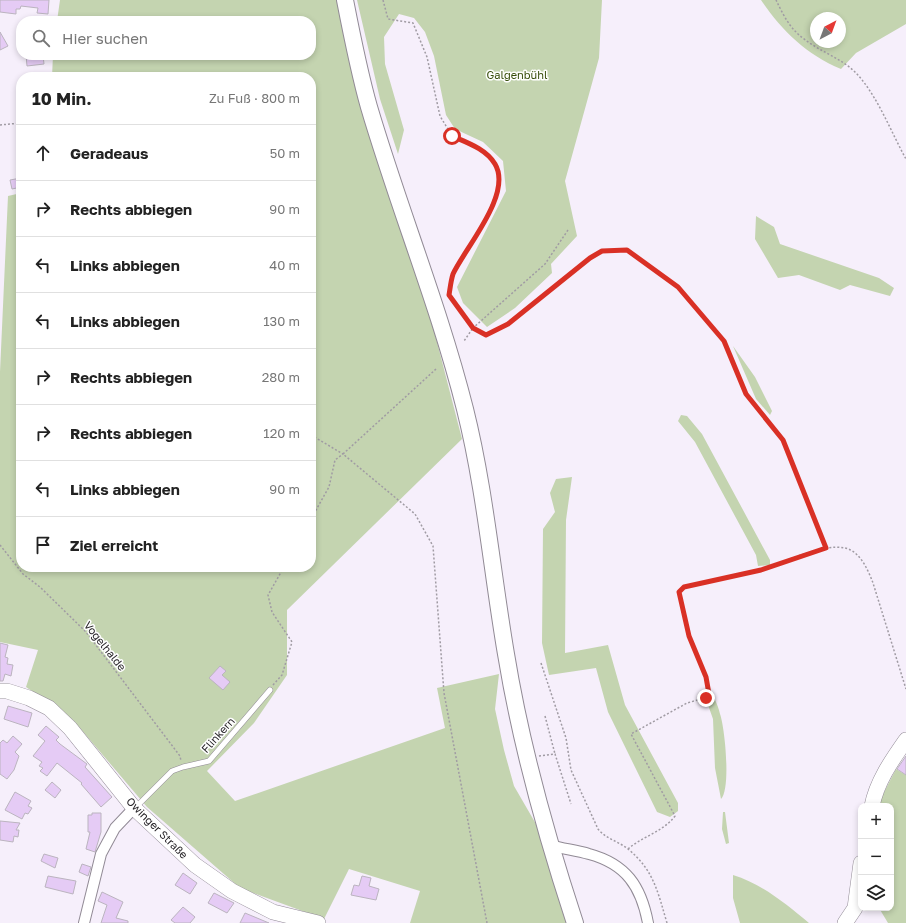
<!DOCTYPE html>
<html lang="de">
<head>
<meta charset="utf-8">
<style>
  body { margin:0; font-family:"Golos Text",sans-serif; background:#f2f2f2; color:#222 }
  .controls { position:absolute; right:12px; bottom:12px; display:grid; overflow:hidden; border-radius:8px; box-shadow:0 2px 6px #0003 }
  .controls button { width:36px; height:36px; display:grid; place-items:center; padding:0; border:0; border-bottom:1px solid #e0e0e0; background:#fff; color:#222; font:20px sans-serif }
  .compass { position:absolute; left:810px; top:12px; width:36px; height:36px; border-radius:50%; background:#fff; box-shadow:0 2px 6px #0003; rotate:41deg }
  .stop { position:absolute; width:12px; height:12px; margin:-9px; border:3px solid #d93025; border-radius:50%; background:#fff }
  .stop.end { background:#d93025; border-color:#fff; box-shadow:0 1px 4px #0008 }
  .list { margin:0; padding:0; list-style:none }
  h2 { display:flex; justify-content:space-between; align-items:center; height:52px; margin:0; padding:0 16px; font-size:17px }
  h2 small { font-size:13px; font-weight:400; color:#767676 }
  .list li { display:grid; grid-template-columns:26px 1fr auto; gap:12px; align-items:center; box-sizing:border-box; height:56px; padding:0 16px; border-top:1px solid #e0e0e0 }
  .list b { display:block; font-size:15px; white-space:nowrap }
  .list em { font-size:13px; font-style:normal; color:#767676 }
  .icon { flex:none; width:22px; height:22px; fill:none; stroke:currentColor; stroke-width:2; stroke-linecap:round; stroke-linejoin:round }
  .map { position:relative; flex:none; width:906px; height:923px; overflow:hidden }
  .search { position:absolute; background:#fff; box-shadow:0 2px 6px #0003; left:16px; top:16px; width:300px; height:44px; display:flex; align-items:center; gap:10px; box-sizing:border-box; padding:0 14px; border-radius:16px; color:#767676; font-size:15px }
  .panel { position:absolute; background:#fff; box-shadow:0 2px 6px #0003; left:16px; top:72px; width:300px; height:500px; border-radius:16px }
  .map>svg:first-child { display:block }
  .green { fill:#c4d4b0; fill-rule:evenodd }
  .building { fill:#e5cbf5; stroke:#bbb4bf }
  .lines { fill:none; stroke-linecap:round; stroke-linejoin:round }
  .lane-casing { stroke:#918a95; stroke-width:6 }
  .street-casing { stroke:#918a95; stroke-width:12 }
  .secondary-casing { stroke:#918a95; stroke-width:16 }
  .primary-casing { stroke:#918a95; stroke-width:18 }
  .path { stroke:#a09ba3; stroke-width:1.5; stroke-dasharray:2 2; stroke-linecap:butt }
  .lane { stroke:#fff; stroke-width:5 }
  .street { stroke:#fff; stroke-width:10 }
  .secondary { stroke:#fff; stroke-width:15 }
  .primary { stroke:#fff; stroke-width:16 }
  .route { stroke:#d93025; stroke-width:5 }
  .labels { text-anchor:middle; stroke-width:3; stroke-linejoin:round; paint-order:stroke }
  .park-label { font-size:11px; fill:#374e0b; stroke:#fff }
  .street-label { font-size:11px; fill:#29262a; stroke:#fff }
</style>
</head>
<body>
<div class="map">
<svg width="906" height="923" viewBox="0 0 906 923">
  <rect width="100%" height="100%" fill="#f6effb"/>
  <path class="green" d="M60 0H337L429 311 462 439 287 610V675L254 723 207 771 235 801 445 728 437 688 499 674 495 709 504 750 514 786 536 824 566 923H410L420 891 349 869 324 919 240 888 147 807 73 720 26 687 38 650 0 642V372L8 196 21 193V567H311V77H52L53 55H311V21H57Z
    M357 0H602L599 58 565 181 577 236 551 264 552 273 515 308 487 327 463 303 457 287 506 191 503 161 483 142 455 129 446 115 434 56 425 32 414 18 399 14 384 37 385 64 404 130 398 154 380 99Z
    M761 0H906V24L856 53 841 69C806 54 782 31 761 0ZM816 18H840V42H816Z
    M756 216 774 227 780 244 879 278 894 288 890 296 850 285 840 290 799 275 778 278 755 239Z
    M733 346 755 377 772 411 770 415 756 399Z
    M681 415 687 416 702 434 770 560V565L758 566 756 555 695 442 678 421Z
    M572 477 566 520 565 653 608 645 625 705 678 803V811L670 817 657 812 608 712 596 668 549 675 542 643 543 529 555 512 550 493 556 479Z
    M708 685C712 694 718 704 720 714 725 728 731 789 721 799L715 768 713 719 707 702Z
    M896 769 906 775V923H888L879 908H891V806H879L880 800Z
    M723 812H725L729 843 726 844 722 829Z
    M733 875C762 884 786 904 809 923H740L733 898Z"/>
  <path class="building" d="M0 0H49L48 14 37 13 38 8 21 6 20 9H16V14L0 12Z
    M0 32 8 46 0 50Z
    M26 55H43L44 64 27 66Z
    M21 178V187L12 189 10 180Z
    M0 643 8 645 5 657 8 658 7 664 13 665 11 676 5 674 3 681H0Z
    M220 666 226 671 222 675 230 682 223 690 209 678Z
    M8 706 32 713 28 727 4 719Z
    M46 726 59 737 56 740 60 744 87 764 85 767 112 797 101 807 81 784 82 783 57 763 47 776 40 771 43 768 39 766 42 762 33 756 45 741 38 735Z
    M13 736 22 744 15 752 19 756 14 770 7 779 0 774V743L3 740 7 743Z
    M906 756V775L897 769Z
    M52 782 61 790 55 798 45 790Z
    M15 792 31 801 28 806 32 808 28 814 25 813 22 819 5 810Z
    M92 813H101V832L95 852 86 849 90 832H88V815H92Z
    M0 821 20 823 16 830H19L18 837 14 836 13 842 0 840Z
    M44 854 58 858 55 868 41 861Z
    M82 864 91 867 88 876 79 872Z
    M183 873 197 883 190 894 175 885Z
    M48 876 76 881 73 894 45 887Z
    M362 876 371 878 369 886 379 889 376 900 351 895 354 885 359 886Z
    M102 892 123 902 116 918 128 921V923H101L107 905 98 901Z
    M214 893 234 903 227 913 208 903Z
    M183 907 195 917 190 923H175L171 920Z
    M245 913 269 923H240Z"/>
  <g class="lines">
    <defs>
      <path id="lane" d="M135 808 172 771 183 767 209 761 270 690"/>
      <path id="street" d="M550 845C563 849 576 850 589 854 626 864 641 886 648 923
        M84 923 101 854 115 828 134 808"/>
      <path id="secondary" d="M0 691H7L29 698 49 708 70 728 134 808 195 865 232 891 273 912 318 923
        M872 806C877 781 892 760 906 740
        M845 923 855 908 861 863"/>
      <path id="primary" d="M345 0C352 36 359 72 369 107 399 209 439 306 465 409 485 489 492 572 506 654 521 746 546 835 575 923"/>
    </defs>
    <use href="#lane" class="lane-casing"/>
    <use href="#street" class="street-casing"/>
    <use href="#secondary" class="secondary-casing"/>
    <use href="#primary" class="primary-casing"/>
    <path class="path" d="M383 0 388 19 413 23 427 57 440 116 452 136 481 149 496 164 500 183 482 228 453 275 449 295 473 328 464 341
      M776 0C781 10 787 23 795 31 813 50 840 56 857 74 878 97 891 132 906 159
      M0 125 21 123
      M568 230 545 264 473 328 486 335 507 324 590 258 602 251 627 250 678 287 723 341 746 394 783 441 826 548
      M436 369 343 454 415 514 433 546 444 693 487 923
      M311 435 343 454 335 460 329 487 311 519
      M0 545 23 574 40 587 86 632 180 756 181 761
      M541 663 566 738 571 770 598 829C606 839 618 841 628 849 654 870 658 893 667 923
      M273 685 282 675 292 642 272 612 268 595 284 567
      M545 716 555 754
      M539 756 555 754 571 804
      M628 849C643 836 663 832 675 816L631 734 687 703 705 698 709 694 706 677 689 636 679 591 684 587C710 581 737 576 762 569 786 562 822 543 845 548 860 551 868 570 873 583L906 689"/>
    <use href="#lane" class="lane"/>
    <use href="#street" class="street"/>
    <use href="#secondary" class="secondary"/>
    <use href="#primary" class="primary"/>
  </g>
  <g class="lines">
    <path class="route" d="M452 136C468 143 486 149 495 164 513 194 465 248 453 274 451 280 450 289 449 295L473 328 486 335 508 324 590 258 602 251 627 250 678 287 724 341 746 394 783 440 826 548 761 570 684 587 679 592 689 636 706 677 709 694 706 698"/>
  </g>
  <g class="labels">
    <g class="park-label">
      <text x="517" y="79">Galgenbühl</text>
    </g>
    <g class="street-label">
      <text transform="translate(105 646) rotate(51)" y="4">Vogelhalde</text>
      <text transform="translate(218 735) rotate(-48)" y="4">Flinkern</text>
      <text transform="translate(157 828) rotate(45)" y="4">Owinger Straße</text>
    </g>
  </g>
</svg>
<div class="controls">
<button>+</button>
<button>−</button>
<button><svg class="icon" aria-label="layers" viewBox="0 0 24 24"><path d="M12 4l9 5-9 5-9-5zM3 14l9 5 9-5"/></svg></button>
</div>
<svg class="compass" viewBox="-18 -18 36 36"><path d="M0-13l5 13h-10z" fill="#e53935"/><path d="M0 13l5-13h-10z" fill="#767676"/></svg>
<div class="stop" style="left:452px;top:136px"></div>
<div class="stop end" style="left:706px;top:698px"></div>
<div class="search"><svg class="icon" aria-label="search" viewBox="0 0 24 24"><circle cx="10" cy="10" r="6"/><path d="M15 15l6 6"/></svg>Hier suchen</div>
<section class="panel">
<h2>10 Min.<small>Zu Fuß · 800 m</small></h2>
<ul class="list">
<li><svg class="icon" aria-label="ahead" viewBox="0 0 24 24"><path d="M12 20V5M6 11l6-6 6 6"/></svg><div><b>Geradeaus</b></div><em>50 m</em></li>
<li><svg class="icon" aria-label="right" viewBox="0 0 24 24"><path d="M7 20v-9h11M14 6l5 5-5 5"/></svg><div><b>Rechts abbiegen</b></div><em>90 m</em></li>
<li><svg class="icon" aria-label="left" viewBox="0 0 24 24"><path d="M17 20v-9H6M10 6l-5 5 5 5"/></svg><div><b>Links abbiegen</b></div><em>40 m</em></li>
<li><svg class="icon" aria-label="left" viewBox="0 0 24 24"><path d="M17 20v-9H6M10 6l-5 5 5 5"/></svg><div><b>Links abbiegen</b></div><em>130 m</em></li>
<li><svg class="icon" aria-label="right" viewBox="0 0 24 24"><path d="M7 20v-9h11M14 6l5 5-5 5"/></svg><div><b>Rechts abbiegen</b></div><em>280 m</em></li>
<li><svg class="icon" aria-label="right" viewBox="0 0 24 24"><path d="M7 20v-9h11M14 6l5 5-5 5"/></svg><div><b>Rechts abbiegen</b></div><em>120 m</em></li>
<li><svg class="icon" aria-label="left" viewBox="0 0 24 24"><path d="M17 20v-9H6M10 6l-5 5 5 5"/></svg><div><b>Links abbiegen</b></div><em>90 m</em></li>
<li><svg class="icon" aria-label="arrive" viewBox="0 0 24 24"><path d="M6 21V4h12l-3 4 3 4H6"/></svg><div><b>Ziel erreicht</b></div></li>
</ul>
</section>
</div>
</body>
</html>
